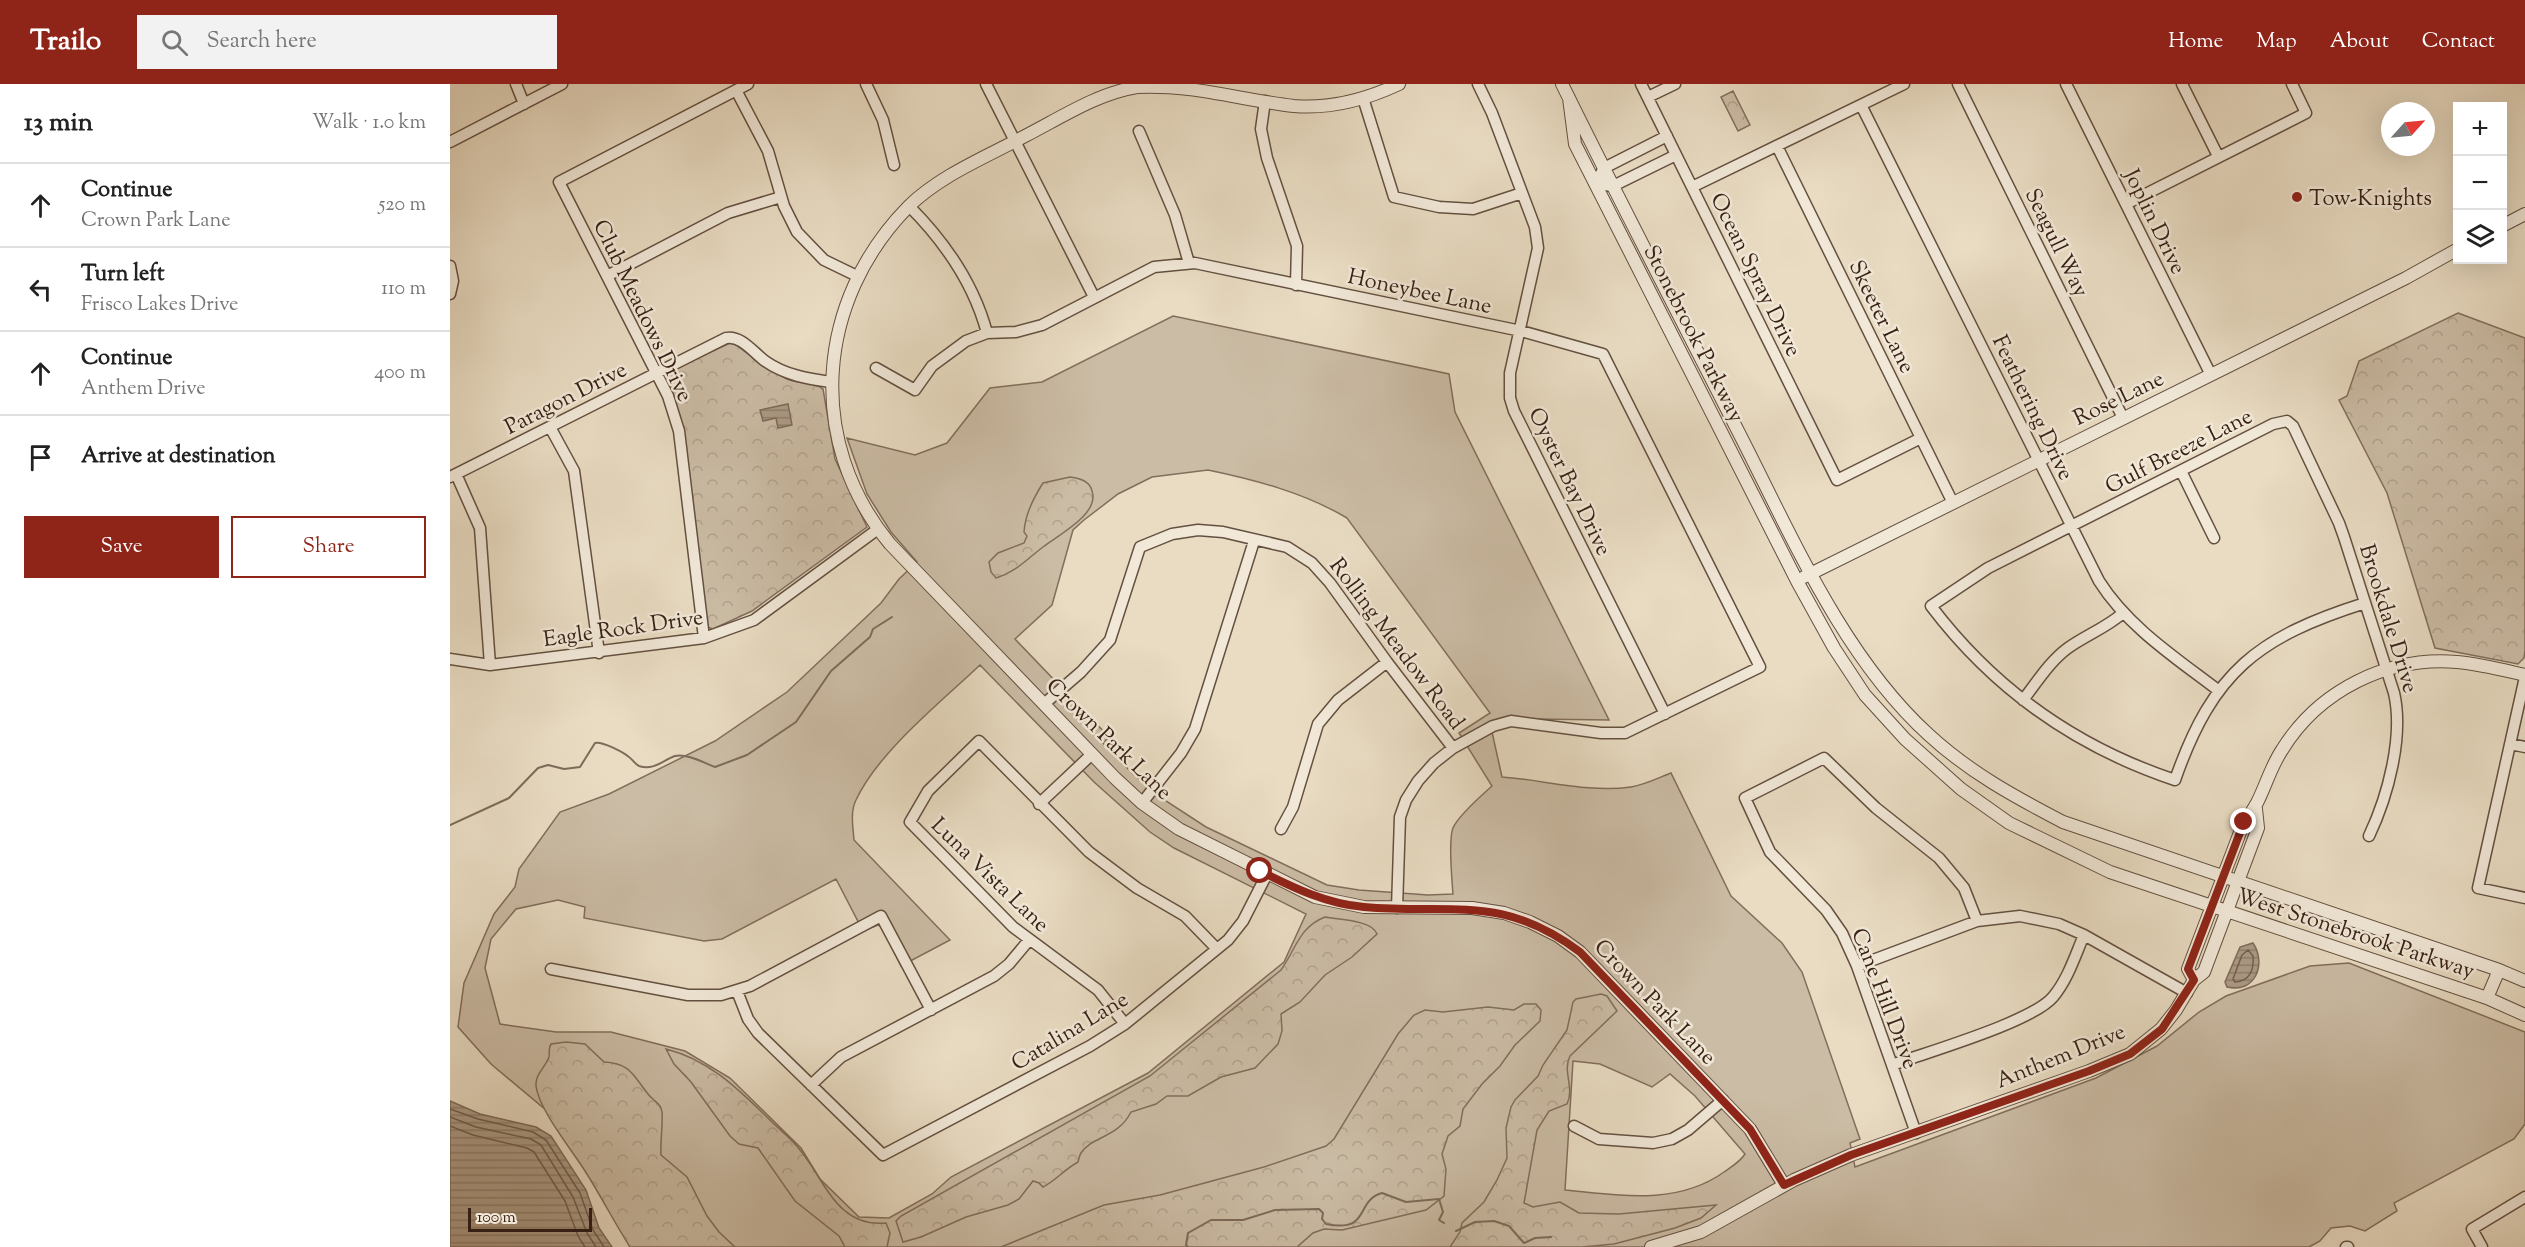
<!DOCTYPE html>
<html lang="en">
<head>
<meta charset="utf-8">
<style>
  body { margin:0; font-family:"Sorts Mill Goudy",serif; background:#f2f2f2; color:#222 }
  .controls { position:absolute; right:18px; top:18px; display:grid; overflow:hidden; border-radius:0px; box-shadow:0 6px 24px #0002 }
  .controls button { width:54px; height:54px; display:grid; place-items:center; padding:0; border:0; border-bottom:2px solid #e0e0e0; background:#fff; color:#222; font:30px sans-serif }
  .compass { position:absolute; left:1931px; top:18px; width:54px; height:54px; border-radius:50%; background:#fff; box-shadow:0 6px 24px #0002; rotate:63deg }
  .scale { position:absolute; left:18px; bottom:15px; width:124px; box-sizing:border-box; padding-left:6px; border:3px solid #382114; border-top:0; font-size:16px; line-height:21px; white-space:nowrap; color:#382114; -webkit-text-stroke:4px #f1e8d8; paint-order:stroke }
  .stop { position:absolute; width:18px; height:18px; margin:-14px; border:4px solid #8f2418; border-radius:50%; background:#fff }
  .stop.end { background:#8f2418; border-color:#fff; box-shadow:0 2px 6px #0008 }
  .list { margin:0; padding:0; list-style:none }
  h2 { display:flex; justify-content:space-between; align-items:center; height:78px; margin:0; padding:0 24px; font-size:26px }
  h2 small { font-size:20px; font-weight:400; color:#767676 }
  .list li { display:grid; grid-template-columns:39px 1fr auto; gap:18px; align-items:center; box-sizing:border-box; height:84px; padding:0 24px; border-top:2px solid #e0e0e0 }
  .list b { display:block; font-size:22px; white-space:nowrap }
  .list p { margin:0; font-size:20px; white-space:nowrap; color:#767676 }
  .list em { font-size:20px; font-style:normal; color:#767676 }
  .actions { display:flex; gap:12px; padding:18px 24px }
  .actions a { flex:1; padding:14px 0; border:2px solid #8f2418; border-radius:0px; text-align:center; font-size:21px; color:#8f2418 }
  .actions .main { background:#8f2418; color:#fff }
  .icon { flex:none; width:33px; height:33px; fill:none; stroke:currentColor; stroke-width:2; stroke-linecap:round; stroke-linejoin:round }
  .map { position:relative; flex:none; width:2075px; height:1163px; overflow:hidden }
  header { display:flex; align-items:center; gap:36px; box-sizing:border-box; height:84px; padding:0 30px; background:#8f2418; color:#fff }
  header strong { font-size:28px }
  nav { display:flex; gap:33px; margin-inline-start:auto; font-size:21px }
  .search { width:420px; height:54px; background:#f2f2f2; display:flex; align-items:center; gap:15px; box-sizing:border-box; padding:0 21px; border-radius:0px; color:#767676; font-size:22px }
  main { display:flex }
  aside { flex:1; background:#fff }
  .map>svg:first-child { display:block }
  .grass { fill:#cbbca5; stroke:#826e5c; stroke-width:1.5; fill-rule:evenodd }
  .forest { fill:url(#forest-crowns); stroke:#826e5c; stroke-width:1.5 }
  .water { fill:url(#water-rules); stroke:#7e6b5a; stroke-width:1.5 }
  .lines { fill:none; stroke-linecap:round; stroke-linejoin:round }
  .shore { stroke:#725e4e; stroke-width:1.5 }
  .stream { stroke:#7e6b5a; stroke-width:2 }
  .minor-casing { stroke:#645040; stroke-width:13 }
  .tertiary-casing { stroke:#645040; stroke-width:14 }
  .minor { stroke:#f1e8d8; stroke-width:10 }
  .tertiary { stroke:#f1e8d8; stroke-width:12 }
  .route { stroke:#8f2418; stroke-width:8 }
  .poi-dot { fill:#8f2418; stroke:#f1e8d8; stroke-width:2 }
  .labels { text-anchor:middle; stroke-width:5; stroke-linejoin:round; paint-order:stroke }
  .poi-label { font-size:22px; fill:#382114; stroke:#f1e8d8; text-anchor:start }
  .street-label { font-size:22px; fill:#382114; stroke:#f1e8d8 }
</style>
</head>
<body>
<header>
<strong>Trailo</strong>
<div class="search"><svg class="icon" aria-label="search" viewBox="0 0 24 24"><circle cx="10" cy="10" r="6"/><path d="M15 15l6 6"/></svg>Search here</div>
<nav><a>Home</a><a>Map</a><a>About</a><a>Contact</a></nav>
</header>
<main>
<aside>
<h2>13 min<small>Walk · 1.0 km</small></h2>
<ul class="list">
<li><svg class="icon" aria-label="ahead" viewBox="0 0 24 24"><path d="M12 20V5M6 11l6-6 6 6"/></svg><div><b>Continue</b><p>Crown Park Lane</p></div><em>520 m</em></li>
<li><svg class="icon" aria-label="left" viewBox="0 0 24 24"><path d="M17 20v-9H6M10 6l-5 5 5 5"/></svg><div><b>Turn left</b><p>Frisco Lakes Drive</p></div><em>110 m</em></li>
<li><svg class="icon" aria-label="ahead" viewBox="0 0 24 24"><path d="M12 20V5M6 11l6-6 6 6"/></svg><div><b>Continue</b><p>Anthem Drive</p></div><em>400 m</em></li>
<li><svg class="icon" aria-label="arrive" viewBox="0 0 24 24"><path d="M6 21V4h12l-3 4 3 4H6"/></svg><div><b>Arrive at destination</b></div></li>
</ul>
<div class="actions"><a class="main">Save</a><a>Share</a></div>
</aside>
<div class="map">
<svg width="2075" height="1163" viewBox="0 0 2075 1163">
  <defs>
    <pattern id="forest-crowns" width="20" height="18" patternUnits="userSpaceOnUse" patternTransform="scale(1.5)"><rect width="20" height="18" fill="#cbbca5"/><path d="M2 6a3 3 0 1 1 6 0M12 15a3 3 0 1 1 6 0" fill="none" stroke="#afa18d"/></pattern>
    <pattern id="water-rules" width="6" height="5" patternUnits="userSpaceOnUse" patternTransform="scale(1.5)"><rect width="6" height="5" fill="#ad9c88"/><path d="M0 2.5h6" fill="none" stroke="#8e7f6e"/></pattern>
  </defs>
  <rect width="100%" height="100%" fill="#e9dcc3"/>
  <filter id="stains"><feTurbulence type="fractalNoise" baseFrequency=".00333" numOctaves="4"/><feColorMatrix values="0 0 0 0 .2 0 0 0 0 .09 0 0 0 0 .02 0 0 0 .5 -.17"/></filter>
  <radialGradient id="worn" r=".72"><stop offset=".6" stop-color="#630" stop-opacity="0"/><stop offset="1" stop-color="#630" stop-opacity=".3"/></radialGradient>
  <path class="grass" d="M723 232 999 290 1005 328 1159 636 1083 635 1040 639 1052 693C1094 696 1139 709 1181 703 1194 701 1208 694 1221 689L1281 812 1332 859 1352 888 1410 1055 1400 1059 1405 1083 1646 994 1707 962 1749 928 1776 912 1860 882 1899 879 2075 948V1040L2064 1055 1944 1119 1947 1127 1915 1147 1900 1142 1881 1144 1870 1157 1859 1163H235L170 1088 41 980 8 943 14 899 44 830 65 803 69 785 110 728 159 710 265 657 337 608 431 519 449 495 467 478 441 448 417 410 397 354 465 371 497 359 540 304 592 298ZM758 386C806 396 855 409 897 434L1040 629 1009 649 1042 702C1033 710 1007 734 1003 744 998 756 1002 796 1003 810L978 811 909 806 877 801 756 743 716 717 683 690 653 659 659 653 565 555 602 521 623 446 634 436 668 410 702 393ZM530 581 644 698 700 748 724 764 856 830 834 878 698 989 501 1093 482 1110 439 1134 409 1133 370 1095 351 1064 280 994 235 967 161 948H106L50 940 35 884 41 855 66 825 108 816 135 823 134 834 254 857 272 855 386 795 413 847 428 841 432 843 451 882 500 856 404 756C403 743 400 728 406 716 429 667 491 618 530 581ZM1123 977 1150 980 1202 1003 1220 990 1245 1012 1295 1070C1290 1078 1281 1083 1274 1088 1227 1122 1168 1111 1115 1106Z"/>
  <path class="forest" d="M1283 7 1300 41 1288 47 1271 13Z
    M2008 229 2075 254V566L2074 574 2068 580 1985 564 1937 409 1889 316 1897 312 1909 277Z
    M282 258C300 271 317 285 337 295 348 300 364 297 373 305L385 375 417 443 302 527 263 545 257 543 230 333 216 293 218 288Z
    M620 393C629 394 640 397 642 407 650 430 608 451 593 463 577 475 566 488 546 494L541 488 539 478 548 469 574 459 577 452 574 448C575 430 584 413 593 399Z
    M875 833C889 836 922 836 927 850L902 873 875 891 850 918 831 930 832 947 828 960 805 984 771 993 738 1012H717L706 1020 681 1028C668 1054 642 1052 631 1069 629 1072 629 1075 628 1078 615 1085 605 1097 593 1103L589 1099 583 1097 569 1115 558 1121 516 1133 471 1153 453 1158 446 1137 451 1132 700 992 831 886C846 865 849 843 875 833Z
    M1151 910 1157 912 1167 927 1120 972C1112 987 1125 1004 1117 1020L1099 1027 1087 1046 1074 1119 1083 1123 1110 1118 1129 1129 1169 1130 1266 1121 1251 1134 1225 1144 1164 1160 1132 1163H1000L1010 1148 1012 1139 1034 1118 1047 1096 1057 1074 1056 1044 1061 1023 1065 1016 1088 992 1093 981 1117 946 1123 918 1126 915Z
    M1074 920H1086L1091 926 1090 937 1065 961 1050 982 1032 1000 1013 1025 1010 1042 998 1052 992 1070 996 1085 994 1112 976 1126 892 1146 874 1145 863 1149 847 1163H551L654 1121 710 1111 814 1083 876 1062 884 1055 948 950 964 931 975 926 993 928 1038 923 1064 926Z
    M116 958 135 960 154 978C181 979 184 993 198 1010 203 1017 211 1019 212 1028 213 1043 210 1058 211 1071L237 1093 257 1132 269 1148 285 1163H180C164 1138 151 1112 135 1087 122 1066 89 1026 86 1002 85 990 95 984 99 973 100 968 98 965 101 960Z
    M216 965C260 976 289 1006 321 1037 330 1046 342 1055 350 1066 375 1096 387 1144 436 1139L440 1149 437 1163H395L389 1152 345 1117 308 1064 289 1060 280 1052 241 998 224 980Z"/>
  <path class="water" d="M338 320 342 341 328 344 326 334 313 337 310 326Z
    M1803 859C1817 880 1805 910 1777 903L1775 898 1790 863Z
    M0 1017 30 1030 86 1043 101 1052 136 1106 149 1144 162 1163H0Z"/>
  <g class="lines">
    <path class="shore" d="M1798 866 1803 872C1804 886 1800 897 1785 898L1783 895 1792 871Z
      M0 1025 28 1035 83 1048 96 1056 130 1109 143 1146 154 1163
      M0 1033 26 1043 81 1055 91 1061 123 1113 137 1149 146 1163
      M0 1042 23 1051 77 1064 84 1068 115 1117 128 1152 135 1163"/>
    <path class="stream" d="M0 741 59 714 88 684 98 681 114 685 130 683 145 659C152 657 173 668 179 673 182 675 185 680 189 682 204 687 213 676 225 672 237 669 254 679 265 683L297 671 346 638 381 587 420 553 423 545 442 533
      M1006 1147 1025 1138 1044 1137 1059 1142 1074 1159 1085 1154 1101 1153
      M738 1163 736 1161 738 1149 761 1136H793L825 1126 869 1125 873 1129 872 1135 876 1140C922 1149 904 1117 932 1109L956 1118 989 1115 993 1128 989 1136 994 1139"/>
    <defs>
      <path id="minor" d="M66 0 74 20
        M416 0 433 36 444 81
        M536 0 644 213
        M1028 0 1042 29 1085 143 1088 164 1060 289V314L1064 327 1215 630
        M1191 0 1387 396 1471 354
        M1508 0 1673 334
        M1616 0 1761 291
        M1732 0 1768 72
        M286 6 318 67 334 122 347 148 374 176 407 192
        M1198 13 1225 0
        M913 14 944 113 989 123 1023 125 1072 109
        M815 17 811 45 817 74 847 162 846 201
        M1411 21 1649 497C1678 543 1726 574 1769 607
        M689 47 725 131 739 179
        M1217 52 1154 84 1145 100 1163 102 1226 71
        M0 58 112 0
        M1327 62 1503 419
        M1242 103 1454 0
        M1676 120 1856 29 1842 0
        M459 122C495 158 524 200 537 249
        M0 182 3 197 0 210
        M157 192 278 129 331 113
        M426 284 465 306 482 282 516 257 537 249 566 248 592 241 704 183 745 179 1071 247 1153 270 1310 583 1175 649H1151L1061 637 1043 642 1003 664 984 679 968 697 956 716 950 733 947 824
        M100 343 124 387 149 569
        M1731 387 1764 454
        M6 390 30 444 40 581
        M0 393 276 254C291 251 303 268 315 277 335 291 358 295 381 298
        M1915 519C1808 553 1763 587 1725 696 1626 663 1544 605 1481 522L1538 484 1823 340 1837 337 1843 342 1889 439 1894 453 1944 609C1954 652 1938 712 1919 752
        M254 554 229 347 218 312 109 98 298 0
        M0 575 40 581 254 554 304 536 428 445
        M2075 593 2028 804 2075 814
        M1573 616C1587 598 1600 577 1618 564 1636 551 1656 544 1673 529
        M594 620 631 588 660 556 690 463 722 450 748 446 773 448 837 463 862 479 880 499 937 578 1003 664
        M2060 660 2075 663
        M692 719 731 669 745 645 804 457
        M589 720 641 671
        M831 745 843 723 868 640 888 616 937 578
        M1407 882 1527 837 1570 832 1609 840 1634 851 1737 909
        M101 885 238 911H271L300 902 431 832 481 926
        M287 907 298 935 308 949 433 1071 640 962 675 940 778 856 793 837 817 790
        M675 940 648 906 563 843 460 738 478 707 529 657 639 768 687 804 735 832 767 865
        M1442 981C1477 968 1582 938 1603 913 1618 895 1625 872 1634 851
        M361 1001 391 973 544 892 559 880 579 856
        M1124 1042 1149 1055 1203 1059 1222 1055 1238 1046 1273 1016
        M1466 1049 1407 882 1392 849 1376 826 1320 768 1295 714 1374 674 1426 724 1489 774 1514 804 1527 837
        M1896 1163H1898
        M2032 1163 2022 1145 2075 1113"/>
      <path id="tertiary" d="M949 0C917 15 880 25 844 22 791 16 741 0 687 3 648 9 610 34 575 52 536 73 491 91 459 122 366 216 355 357 440 460L665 694 692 719 729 745 865 813 914 823 1022 824 1054 829 1080 838 1108 852 1130 868 1300 1045 1334 1101
        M1112 0C1169 116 1229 231 1288 347 1341 450 1392 572 1479 651 1519 688 1565 713 1613 738L2049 886 2075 897
        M1119 14 1125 60 1347 497 1384 564 1415 611 1455 655 1511 705 1559 739 1660 788 2037 914 2075 931
        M2052 142 2075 130
        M1354 493 1956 194 2008 165
        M1744 896 1738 885 1794 738C1813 717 1816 690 1832 666 1869 606 1938 572 2007 578 2030 580 2053 586 2075 591
        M2037 914 2049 886
        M1201 1163 1251 1148 1344 1096 1401 1071 1639 987 1680 970 1711 945 1726 926 1744 896 1754 888 1808 744 1806 725"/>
    </defs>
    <use href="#minor" class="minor-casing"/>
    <use href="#tertiary" class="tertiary-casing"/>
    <use href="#minor" class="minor"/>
    <use href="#tertiary" class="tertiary"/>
  </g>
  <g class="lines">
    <path class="route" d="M810 787C844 804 877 820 914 823 1003 831 1051 809 1130 868L1300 1045 1334 1101 1401 1071 1639 987 1680 970 1712 945 1744 896 1738 885 1794 738"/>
  </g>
  <circle class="poi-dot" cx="1847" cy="113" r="6"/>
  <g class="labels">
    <g class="poi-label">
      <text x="1859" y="121">Tow-Knights</text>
    </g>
    <g class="street-label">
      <text transform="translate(1706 137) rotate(64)" y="8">Joplin Drive</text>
      <text transform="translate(1608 158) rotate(64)" y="8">Seagull Way</text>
      <text transform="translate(1307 190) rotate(64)" y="8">Ocean Spray Drive</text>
      <text transform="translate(970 206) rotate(12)" y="8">Honeybee Lane</text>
      <text transform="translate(194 226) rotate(64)" y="8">Club Meadows Drive</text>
      <text transform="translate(1433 232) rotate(64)" y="8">Skeeter Lane</text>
      <text transform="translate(1245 249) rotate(63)" y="8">Stonebrook Parkway</text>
      <text transform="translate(115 313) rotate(-27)" y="8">Paragon Drive</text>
      <text transform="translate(1668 313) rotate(-26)" y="8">Rose Lane</text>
      <text transform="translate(1584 323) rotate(64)" y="8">Feathering Drive</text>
      <text transform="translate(1728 366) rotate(-27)" y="8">Gulf Breeze Lane</text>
      <text transform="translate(1121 397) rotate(64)" y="8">Oyster Bay Drive</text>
      <text transform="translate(1940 534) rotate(73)" y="8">Brookdale Drive</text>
      <text transform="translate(173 543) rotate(-8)" y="8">Eagle Rock Drive</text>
      <text transform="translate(948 559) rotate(53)" y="8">Rolling Meadow Road</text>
      <text transform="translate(660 654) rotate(44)" y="8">Crown Park Lane</text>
      <text transform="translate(541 790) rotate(44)" y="8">Luna Vista Lane</text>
      <text transform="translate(1906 848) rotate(18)" y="8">West Stonebrook Parkway</text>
      <text transform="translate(1436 914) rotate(69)" y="8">Cane Hill Drive</text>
      <text transform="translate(1206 917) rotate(46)" y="8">Crown Park Lane</text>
      <text transform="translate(619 946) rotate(-31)" y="8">Catalina Lane</text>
      <text transform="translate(1610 971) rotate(-22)" y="8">Anthem Drive</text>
    </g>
  </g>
  <rect width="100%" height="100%" filter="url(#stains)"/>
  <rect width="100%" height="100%" fill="url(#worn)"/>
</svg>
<div class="controls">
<button>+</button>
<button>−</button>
<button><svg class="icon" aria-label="layers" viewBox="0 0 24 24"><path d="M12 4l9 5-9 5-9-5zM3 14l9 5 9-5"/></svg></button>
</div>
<svg class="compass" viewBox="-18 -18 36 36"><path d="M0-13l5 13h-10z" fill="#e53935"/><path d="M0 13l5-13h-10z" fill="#767676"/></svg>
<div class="scale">100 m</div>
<div class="stop" style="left:810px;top:787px"></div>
<div class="stop end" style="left:1794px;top:738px"></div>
</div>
</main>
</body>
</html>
